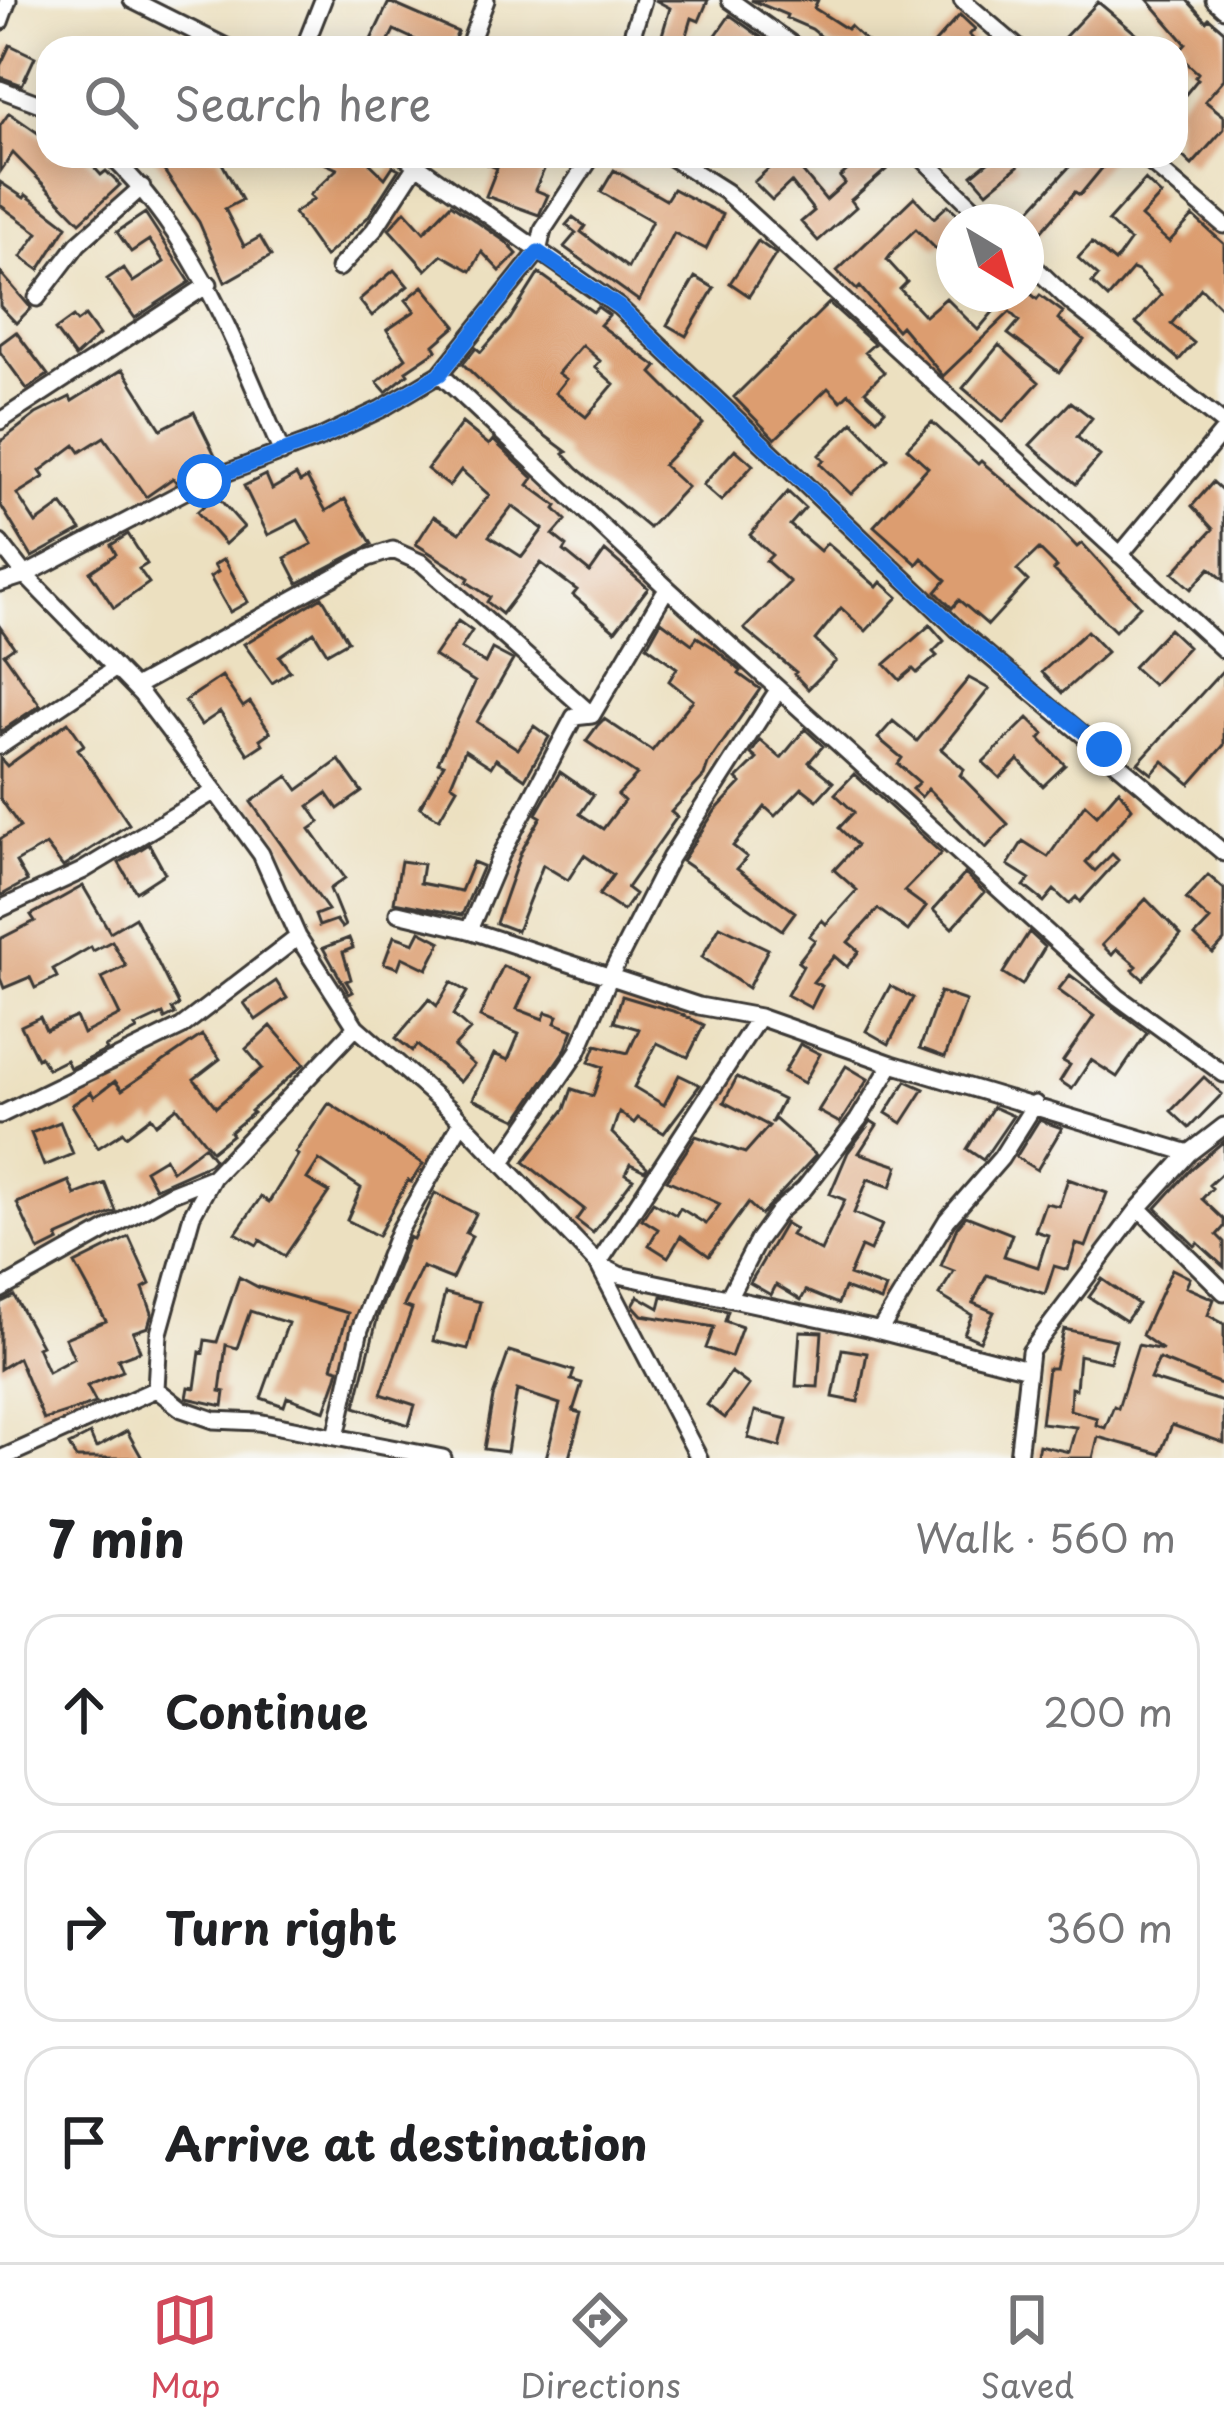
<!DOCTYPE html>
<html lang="en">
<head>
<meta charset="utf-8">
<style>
  body { margin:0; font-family:"Playpen Sans",sans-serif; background:#f6f6f6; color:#202124 }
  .compass { position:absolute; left:936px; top:204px; width:108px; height:108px; border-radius:50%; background:#fff; box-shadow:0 6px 30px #0003; rotate:142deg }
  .stop { position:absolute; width:36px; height:36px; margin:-27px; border:9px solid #1a73e8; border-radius:50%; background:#fff }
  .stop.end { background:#1a73e8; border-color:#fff; box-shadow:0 3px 12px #0008 }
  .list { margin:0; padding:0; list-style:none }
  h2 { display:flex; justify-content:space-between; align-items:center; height:156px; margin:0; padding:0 48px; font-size:51px }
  h2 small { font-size:39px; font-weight:400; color:#757577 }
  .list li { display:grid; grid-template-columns:78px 1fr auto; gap:36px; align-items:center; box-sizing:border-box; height:192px; margin:0 24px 24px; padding:0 24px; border:3px solid #e0e0e0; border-radius:36px }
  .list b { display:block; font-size:45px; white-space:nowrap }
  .list em { font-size:39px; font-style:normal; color:#757577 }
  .icon { flex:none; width:66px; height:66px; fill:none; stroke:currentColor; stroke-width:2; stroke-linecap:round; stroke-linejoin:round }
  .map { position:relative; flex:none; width:1224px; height:1458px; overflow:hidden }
  .search { position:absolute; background:#fff; box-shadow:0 6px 30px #0003; left:36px; right:36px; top:36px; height:132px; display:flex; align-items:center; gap:30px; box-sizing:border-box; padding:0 42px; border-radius:36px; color:#757577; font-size:45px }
  .sheet { height:804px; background:#fff }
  nav { display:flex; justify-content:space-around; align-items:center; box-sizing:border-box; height:168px; border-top:3px solid #e0e0e0; background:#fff; font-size:33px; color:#757577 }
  nav a { display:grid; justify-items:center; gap:6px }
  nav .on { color:#d1495b }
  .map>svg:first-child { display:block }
  .building { fill:#dc9d6f; fill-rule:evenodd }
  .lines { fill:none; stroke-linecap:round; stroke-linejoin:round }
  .minor-casing { stroke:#3b3935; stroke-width:21 }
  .minor { stroke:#fff; stroke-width:15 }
  .route { stroke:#1a73e8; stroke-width:15 }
</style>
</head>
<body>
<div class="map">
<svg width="1224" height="1458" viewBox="0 0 1224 1458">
  <rect width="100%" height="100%" fill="#f6f6f2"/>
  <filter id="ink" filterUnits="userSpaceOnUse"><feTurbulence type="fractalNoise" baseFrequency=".00833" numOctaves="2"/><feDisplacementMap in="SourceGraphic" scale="24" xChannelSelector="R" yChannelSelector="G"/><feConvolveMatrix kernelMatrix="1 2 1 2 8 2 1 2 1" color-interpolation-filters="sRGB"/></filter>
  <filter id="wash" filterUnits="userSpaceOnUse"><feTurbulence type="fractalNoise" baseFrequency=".004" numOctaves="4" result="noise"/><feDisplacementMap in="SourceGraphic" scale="48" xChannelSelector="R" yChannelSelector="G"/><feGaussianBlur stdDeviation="2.7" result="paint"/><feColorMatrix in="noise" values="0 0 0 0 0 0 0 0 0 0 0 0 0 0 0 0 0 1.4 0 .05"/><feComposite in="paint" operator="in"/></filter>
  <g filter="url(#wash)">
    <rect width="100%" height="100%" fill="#ece0c0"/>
    <g id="blocks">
      <path class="building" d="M655 0H708L699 21 692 18 685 42 662 35 670 8Z
        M751 0H818L814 8 847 29 850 26 866 41 860 48H835L812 29 786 18 787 15Z
        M1148 0H1187L1206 21 1209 18 1224 31V79L1205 101 1224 116V129L1192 165 1176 150V106L1198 79 1195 77 1198 73 1177 54 1186 44Z
        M389 2 458 32 450 48H433L394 30 385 48H367Z
        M1098 2 1140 37 1149 48H1067L1060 42Z
        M730 15 769 43 766 48H707Z
        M960 15 975 29 969 35 974 40 966 48H930Z
        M10 45 35 57 22 85 0 77V66Z
        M9 113 48 140V156H84L101 175 106 171 120 185 80 222 13 153 0 172V126Z
        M154 156H218L242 200 225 209 244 246 260 237 271 256 225 282 199 222Z
        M308 156H362L385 178 393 166 399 169 368 217 325 257 294 213 314 199 310 195 337 169Z
        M491 156H550L535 190 548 195 539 215 486 196 497 168 487 164Z
        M782 156H807L812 162 802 171 826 200 845 183 840 177 863 156H902L851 200 856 207 818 241 801 222 814 211 791 182 772 200 754 182Z
        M995 156H1010L1018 166 987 192 972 175Z
        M1079 156H1112L1080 195 1075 192 1040 233 1022 219Z
        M614 170 666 200 673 189 723 215 706 249 674 233 639 301 564 247 576 233 566 225 573 217 585 226 581 232 628 268 652 221 601 192Z
        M1145 180 1161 195 1141 217 1169 242 1193 216 1224 244V311L1201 288 1171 324 1194 343 1179 360 1136 323 1161 295 1138 271 1133 269 1108 298 1092 283 1098 276 1078 258 1092 243 1115 262 1130 241 1108 221Z
        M0 182 24 198 26 195 67 226 39 270 21 257 38 233 0 205Z
        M914 197 934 218 948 205 966 222H954V232L936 249 916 229 895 249 887 260 907 282 900 289 925 316 946 298 978 330 1008 294H1031L1037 299 1040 295 1063 312 1058 319 1084 340 1059 372 1008 334 1019 321 1010 312 943 376 901 326 897 330 860 287 857 290 837 271Z
        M451 204 506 242 517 254 500 271 482 252 471 271 442 255 426 270 389 229 405 211 424 232Z
        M145 213 190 282 135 318 107 279 123 268 133 282 164 262 149 240 131 252 117 232Z
        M758 241 776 254 749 296 730 283Z
        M394 270 408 286 372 316 359 300Z
        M0 272 31 308 16 323 0 306Z
        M539 273 593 312 598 307 609 315 600 325 657 367 652 373 703 424 663 465 687 487 649 528 578 469 564 454 567 452 512 411 463 364 476 348 481 352 510 319ZM582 345 600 361 595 367 614 384 586 417 555 393 566 379 558 373Z
        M695 277 714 288 686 336 667 325Z
        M423 286 456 326 434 345 437 350 406 371 408 374 386 392 377 382 406 358 387 330 415 311 406 300Z
        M829 303 874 344 865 352 884 372 865 391 885 410 877 419 849 393 841 401 828 388 775 439 734 397Z
        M85 316 99 335 75 357 55 330 73 317 77 322Z
        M16 332 48 375 27 389 0 352V344Z
        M999 345 1039 382 1003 422 963 388Z
        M123 369 161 429 194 412 216 457 176 482 173 478 146 497 104 437 80 452 75 445 40 471 44 477 17 494 36 523 62 504 81 530 32 557 0 504V442L36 414 70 397 72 401Z
        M1071 402 1092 418 1077 437 1100 456 1076 484 1030 445Z
        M853 422 888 459 851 494 820 464 824 460 819 455Z
        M932 422 978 464 981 461 1053 522 1077 547 1082 543 1140 606 1115 631 1054 570 1057 567 1039 549 1017 570 1028 581 988 625 959 600 952 608 936 592 946 580 922 558 917 564 874 526 928 467 907 448Z
        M462 423 489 445 493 440 533 478 528 485 557 506 555 509 566 520 553 535 567 546 564 551 590 572 605 551 648 588 615 631 573 595 577 590 541 563 502 614 487 602 490 597 467 582 469 578 416 544 434 516 460 533 489 495 461 470 449 486 427 469ZM512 506 543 529 522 557 489 536Z
        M735 449 753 465 721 501 703 485Z
        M266 475 272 489 296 475 300 482 307 478 326 511 345 499 372 544 298 583 285 558 312 544 298 520 268 535 244 486Z
        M1213 482 1224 492V580L1210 568 1191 589 1173 573 1213 529 1192 506Z
        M788 492 805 508 790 525 820 551 827 543 877 587 881 582 898 597 866 631 841 608 815 640 836 661 808 689 794 674 796 672 744 629 790 582 766 561 772 555 750 535Z
        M216 495 244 527 225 544 197 512Z
        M128 534 147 564 139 569 149 583 114 608 90 572 116 554 111 545Z
        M224 559 248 602 230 612 210 577 218 572 214 565Z
        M322 597 348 641 327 653 314 632 279 656 290 671 272 683 244 644Z
        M458 621 472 631 461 648 485 663 492 649 513 660 477 722 518 749 534 726 549 737 525 779 496 759 491 767 465 750 451 784 457 788 439 819 420 807 444 764 438 762 475 682 434 656Z
        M661 621 692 644 697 637 714 648 741 671 739 674 760 689 708 764 704 776 671 812 677 817 627 888 635 894 623 911 599 895 613 875 584 855 568 880 543 865 517 931 496 923 521 852 541 817 536 814 560 772 593 795 580 814 603 829 624 801 618 795 637 775 586 741 597 726 604 719 652 751 693 700 669 681 677 668 647 646Z
        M930 625 944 641 933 652 937 656 917 673 913 669 900 680 885 664Z
        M0 627 14 647 4 654 40 705 0 732Z
        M1169 629 1188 647 1153 685 1133 667Z
        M1087 631 1107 652 1062 693 1042 672Z
        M1224 669V745L1190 784 1163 761 1152 774 1138 763Z
        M222 676 243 707 250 702 270 732 260 739 263 744 248 754 220 712 201 725 185 701Z
        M969 678 989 689 941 749 964 769 960 775 1008 824 986 848 928 789 921 797 912 789 919 782 898 764 902 758 878 738 893 721 917 741Z
        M1028 718 1044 734 1040 739 1065 765 1043 786 1018 760 1000 778 983 762Z
        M68 722 84 745 78 749 129 824 63 867 46 845 16 862 27 881 0 896V839L20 827 0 798V758L7 766Z
        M805 729 823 746 809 762 833 782 817 800 802 788 775 816 765 807 733 846 747 857 737 869 795 912 782 930 682 861 715 811 741 783 737 779 757 759 751 754 760 740 781 758Z
        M339 760 362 792 338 809 327 793 309 806 320 822 310 829 345 878 330 889 345 926 342 928 336 920 319 926 315 915 328 910 251 802 288 776 298 790Z
        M854 774 941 853 904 891 926 907 908 931 878 909 848 942 859 951 847 967 834 956 813 982 822 986 811 1008 787 995 803 966 798 962 815 940 809 936 822 920 826 924 857 890 834 870 857 845 839 828 854 812 835 794Z
        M1119 790 1132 808 1086 862 1095 871 1112 854 1118 860 1080 902 1076 897 1069 904 1054 890 1044 902 1024 886 1030 879 1008 865 1023 841 1048 857 1085 804 1097 815Z
        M149 844 165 873 136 892 119 863Z
        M401 861 423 864 420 883 461 891 473 862 483 866 462 915 394 902Z
        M965 874 984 892 952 928 933 910Z
        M1208 875 1224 889V941L1213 953 1195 936 1210 920 1186 899Z
        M83 886 110 932 135 917 179 1005 172 1009 175 1014 165 1019 163 1014 135 1027 137 1030 105 1047 107 1050 70 1068 66 1060 48 1069 40 1056 37 1058 21 1026 40 1017 46 1030 76 1017 83 1034 120 1015 102 978 126 966 112 941 93 951 91 947 53 969 57 977 35 988 30 977 4 988 0 978V939L35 921 31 915Z
        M1146 899 1181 935 1143 979 1133 970 1137 966 1117 949 1112 955 1102 945Z
        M720 926 768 949 748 988 702 957Z
        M420 931 441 942 427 969 402 957 398 968 384 963 394 936 414 943Z
        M1029 932 1045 947 1022 985 1003 973Z
        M349 938 353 948 343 952 351 979 346 981 353 992 349 994 323 948Z
        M503 966 531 978 517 1009 543 1019 546 1012 558 1016 555 1023 573 1030 566 1048 517 1119 473 1099 494 1054 508 1060 519 1034 480 1017Z
        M1070 975 1147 1033 1117 1077 1091 1060 1072 1089 1060 1081 1070 1065 1063 1061 1094 1016 1058 990Z
        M276 981 287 998 256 1020 244 1003Z
        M451 982 467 992 453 1015 470 1030 454 1047 474 1065 460 1082 417 1045 412 1051 396 1038 429 999 437 1006Z
        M890 986 913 998 889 1044 866 1031Z
        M940 992 966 1001 945 1057 920 1048Z
        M622 996 676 1012 704 1025 688 1057 657 1043 634 1087 664 1105 679 1075 700 1085 664 1133 638 1118 634 1123 619 1112 612 1133 647 1167 645 1171 630 1164 625 1174 633 1179 593 1233 576 1220 584 1209 524 1162 565 1109 572 1089 593 1096 603 1067 589 1062 596 1045 628 1053 639 1029 614 1022Z
        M271 1026 304 1064 251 1111 253 1113 230 1132 232 1135 212 1151 177 1107 156 1124 151 1117 126 1136 123 1132 98 1148 72 1105 91 1092 94 1097 115 1081 122 1090 202 1035 220 1059 194 1079 216 1107 262 1068 246 1049Z
        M800 1044 820 1054 804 1083 784 1072Z
        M846 1066 868 1079 840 1123 818 1111Z
        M737 1077 783 1100 771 1123 775 1119 816 1155 761 1215 748 1203 709 1256 681 1236 668 1257 649 1245 658 1229 642 1219 653 1202 676 1215 680 1208 706 1224 720 1204 667 1180 696 1136 745 1153 769 1126 724 1102Z
        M1204 1077 1222 1094 1189 1128 1171 1111Z
        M906 1081 924 1089 902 1123 886 1113Z
        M329 1103 423 1164 411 1182 408 1180 378 1236 347 1220 361 1188 319 1160 307 1179 329 1192 285 1256 260 1240 257 1245 246 1239 236 1233 261 1197 269 1202 298 1155 295 1153Z
        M993 1107 1013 1116 983 1160 967 1149Z
        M1039 1120 1062 1128 1037 1170 1016 1157Z
        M871 1121 877 1125 859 1153 898 1166 891 1187 868 1179 854 1213 882 1225 870 1251 861 1247 849 1275 886 1288 881 1301 844 1288 838 1304 806 1291 801 1300 776 1285 771 1295 750 1283 785 1223 795 1229 791 1235 821 1251 845 1200 830 1194 848 1152Z
        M60 1122 73 1154 44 1166 31 1133Z
        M1224 1141V1171L1209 1185 1212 1188 1202 1199 1224 1220V1227L1217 1235 1224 1242V1267L1198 1243 1195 1246 1156 1208 1193 1167Z
        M204 1146 214 1159 209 1164 155 1188 145 1170 165 1158 172 1171Z
        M1068 1179 1107 1193 1086 1247 1076 1244 1068 1270 1054 1266 1045 1294 987 1275 973 1303 994 1312 980 1341 964 1334 972 1315 939 1295 954 1271 941 1266 957 1227 966 1216 1012 1234 1004 1256 1038 1267 1048 1235 1035 1231 1045 1203 1059 1206Z
        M69 1181 75 1195 105 1183 116 1211 57 1237 59 1241 39 1251 17 1203Z
        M435 1193 476 1214 466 1233 472 1236 452 1279 422 1267 404 1306 412 1309 381 1394 415 1405 409 1425 355 1407 378 1316 409 1237 413 1239Z
        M129 1237 150 1284 143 1288 152 1313 148 1327 133 1332 140 1351 118 1359 123 1371 87 1386 96 1403 44 1420 18 1358 0 1369V1303L14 1296 41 1345 37 1347 48 1372 74 1358 65 1338 106 1321 75 1264Z
        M1172 1269 1190 1278 1186 1287 1214 1299 1208 1315 1224 1324V1378L1221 1384 1159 1359 1150 1379 1224 1402V1443L1172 1425 1160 1454 1098 1437 1093 1458H1036L1039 1445 1069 1452 1076 1427 1041 1423 1048 1368H1055L1064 1329 1116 1340 1110 1362 1079 1355 1076 1389 1071 1388 1070 1410 1097 1418 1096 1425 1105 1428 1114 1406 1118 1408 1138 1345 1163 1350 1142 1335Z
        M239 1277 258 1287 348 1313 332 1367 339 1369 336 1380 325 1411 287 1397 284 1406 261 1398 288 1323 250 1311 237 1348 226 1345 220 1391 225 1392 223 1406 187 1398 189 1387 195 1388 200 1352 203 1353 205 1340 217 1342Z
        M1102 1279 1138 1304 1126 1321 1089 1297Z
        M445 1293 480 1302 468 1349 433 1341Z
        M638 1296 659 1308 662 1296 728 1311 725 1321 742 1327 731 1357 706 1348 714 1327 642 1315 633 1305Z
        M800 1331 822 1332 818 1387 796 1386Z
        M842 1349 867 1353 858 1402 833 1397Z
        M509 1351 574 1371 571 1380 582 1383 573 1411 581 1413 569 1458H546L560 1404 517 1390 507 1452 484 1449 493 1397Z
        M731 1372 749 1385 725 1418 707 1405Z
        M755 1411 787 1419 780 1447 748 1438Z
        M127 1431 142 1458H76L69 1445 90 1434 96 1448Z"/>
    </g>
  </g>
  <g filter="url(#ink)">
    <use href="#blocks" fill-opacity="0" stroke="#3b3935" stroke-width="3"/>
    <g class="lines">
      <defs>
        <path id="minor" d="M132 0 228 48
          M730 0 797 48
          M962 0 1018 48
          M1214 0 1224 9
          M0 22 8 0
          M304 48 323 0
          M468 48 486 0
          M628 48 643 0
          M0 89 48 107
          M111 156C198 241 235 344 282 453
          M404 156 619 307 957 629 1224 853
          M669 156 726 192 1224 650
          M920 156 988 222
          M1143 156 1224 225
          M1026 259 1073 304 1224 424
          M339 268 374 230 422 156
          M37 298 78 244 142 187
          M440 374 667 588 1118 997 1224 1074
          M0 421 209 284
          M0 543 25 575 141 694 215 791 261 854 298 937 356 1027 453 1112 598 1264 699 1458
          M1120 555 1224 430
          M0 583 25 575 204 481 320 438 381 409 440 374 538 252 543 230 592 156
          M135 687 368 558 393 550 422 563 592 715
          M0 746 116 668
          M0 909 82 871 215 791
          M398 913 469 930 699 1006 759 1017 892 1064 1189 1153
          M469 930 501 855 574 717 592 715 667 588
          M759 1017 598 1264 619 1275 868 1328 1028 1369
          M0 1115 181 1027 298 937
          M502 1162 578 1051 610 976 670 858 778 690
          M1139 1208 1224 1292
          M0 1290 170 1194 213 1177
          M728 1298 758 1240 779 1211 804 1189 858 1120 892 1064
          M880 1330 947 1220 1001 1158 1035 1104
          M156 1389 159 1333 192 1215 213 1177 356 1027
          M336 1437 360 1329 399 1231 462 1121
          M2 1458 156 1389 182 1409 214 1420 258 1422 443 1458
          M1018 1458 1030 1352 1139 1208 1189 1153 1224 1126"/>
      </defs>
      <use href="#minor" class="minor-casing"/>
      <use href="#minor" class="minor"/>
    </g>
  </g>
  <g class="lines" filter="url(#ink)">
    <path class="route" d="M204 481 320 438 381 409 440 374 538 252 619 307 957 629 1104 749"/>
  </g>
</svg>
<svg class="compass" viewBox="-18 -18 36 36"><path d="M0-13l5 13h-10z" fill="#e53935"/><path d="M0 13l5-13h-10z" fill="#757577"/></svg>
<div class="stop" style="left:204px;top:481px"></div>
<div class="stop end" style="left:1104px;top:749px"></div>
<div class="search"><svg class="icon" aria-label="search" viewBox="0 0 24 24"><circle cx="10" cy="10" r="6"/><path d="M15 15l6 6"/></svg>Search here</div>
</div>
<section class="sheet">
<h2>7 min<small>Walk · 560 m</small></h2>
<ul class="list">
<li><svg class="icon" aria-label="ahead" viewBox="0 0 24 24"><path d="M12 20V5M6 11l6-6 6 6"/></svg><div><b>Continue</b></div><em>200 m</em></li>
<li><svg class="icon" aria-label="right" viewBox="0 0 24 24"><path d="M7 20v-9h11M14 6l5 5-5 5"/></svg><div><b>Turn right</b></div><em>360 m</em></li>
<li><svg class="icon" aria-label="arrive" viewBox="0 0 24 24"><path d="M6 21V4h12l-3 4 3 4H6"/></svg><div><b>Arrive at destination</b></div></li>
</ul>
</section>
<nav>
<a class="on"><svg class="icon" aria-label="map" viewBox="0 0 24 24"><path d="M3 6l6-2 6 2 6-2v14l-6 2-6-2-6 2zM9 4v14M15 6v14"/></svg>Map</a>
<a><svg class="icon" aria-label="directions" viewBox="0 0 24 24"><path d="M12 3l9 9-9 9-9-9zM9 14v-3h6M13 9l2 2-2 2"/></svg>Directions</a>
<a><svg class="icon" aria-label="saved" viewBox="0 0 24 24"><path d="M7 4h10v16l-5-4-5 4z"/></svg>Saved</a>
</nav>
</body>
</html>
